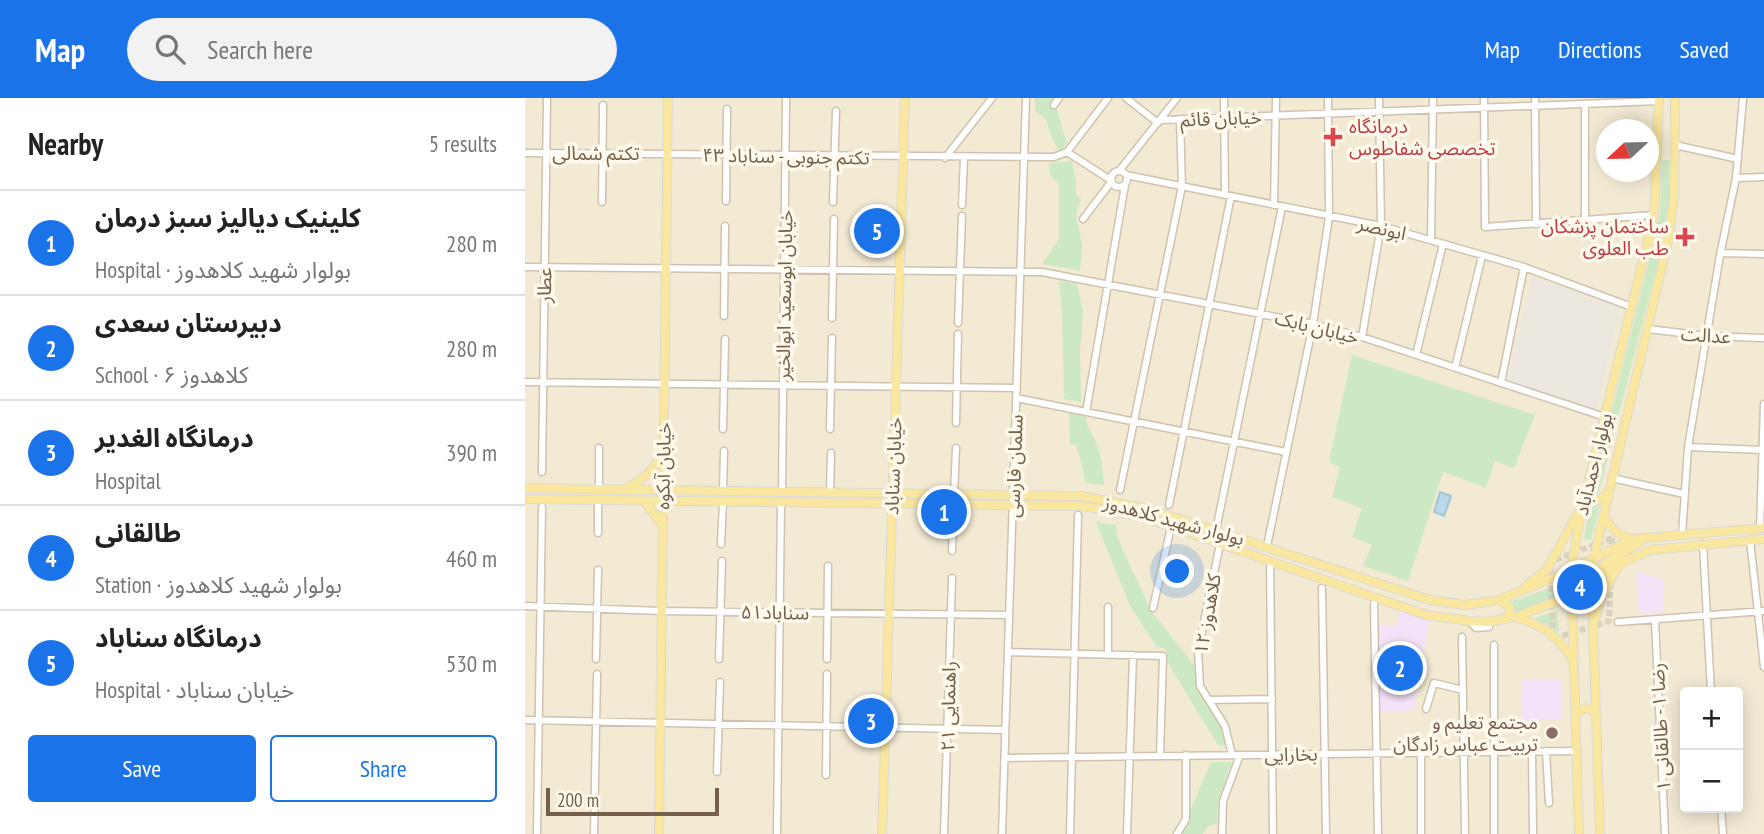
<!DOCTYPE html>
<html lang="en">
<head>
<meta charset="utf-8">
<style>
  body { margin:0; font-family:"PT Sans Narrow","Noto Sans Arabic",sans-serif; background:#f2f2f2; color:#222 }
  .controls { position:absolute; right:21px; bottom:21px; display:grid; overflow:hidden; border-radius:7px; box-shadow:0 4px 18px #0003 }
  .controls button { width:63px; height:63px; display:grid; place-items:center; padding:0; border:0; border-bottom:2px solid #e0e0e0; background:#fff; color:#222; font:35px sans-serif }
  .compass { position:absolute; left:1071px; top:21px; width:63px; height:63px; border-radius:50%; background:#fff; box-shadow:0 4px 18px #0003; rotate:248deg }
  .scale { position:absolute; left:21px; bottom:18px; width:173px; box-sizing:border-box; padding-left:7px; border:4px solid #74604b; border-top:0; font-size:19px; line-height:24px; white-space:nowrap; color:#74604b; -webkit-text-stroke:5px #fffaeb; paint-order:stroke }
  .you { position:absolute; left:653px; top:474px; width:24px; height:24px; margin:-18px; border:5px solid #fff; border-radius:50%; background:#1a73e8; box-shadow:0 0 0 10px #1a73e833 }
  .badge { display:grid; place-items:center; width:46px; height:46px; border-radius:50%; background:#1a73e8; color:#fff; font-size:23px; font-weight:700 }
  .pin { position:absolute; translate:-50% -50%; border:4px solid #fff; box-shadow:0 2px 7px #0006 }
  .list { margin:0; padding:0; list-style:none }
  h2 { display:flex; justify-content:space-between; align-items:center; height:91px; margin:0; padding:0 28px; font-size:30px }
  h2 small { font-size:23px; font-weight:400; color:#767676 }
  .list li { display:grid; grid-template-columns:46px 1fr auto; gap:21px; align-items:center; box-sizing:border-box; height:105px; padding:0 28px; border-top:2px solid #e0e0e0 }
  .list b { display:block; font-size:26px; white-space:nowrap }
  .list p { margin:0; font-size:23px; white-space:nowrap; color:#767676 }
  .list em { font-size:23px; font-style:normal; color:#767676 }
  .actions { display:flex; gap:14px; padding:21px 28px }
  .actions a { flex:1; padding:16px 0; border:2px solid #1a73e8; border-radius:7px; text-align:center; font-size:24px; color:#1a73e8 }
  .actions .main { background:#1a73e8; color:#fff }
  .icon { flex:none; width:38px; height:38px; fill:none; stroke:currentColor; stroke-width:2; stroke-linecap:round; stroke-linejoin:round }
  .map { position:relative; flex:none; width:1239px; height:736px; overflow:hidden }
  header { display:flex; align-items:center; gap:42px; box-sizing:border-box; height:98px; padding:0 35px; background:#1a73e8; color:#fff }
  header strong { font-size:33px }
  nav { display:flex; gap:38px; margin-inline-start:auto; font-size:24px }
  .search { width:490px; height:63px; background:#f2f2f2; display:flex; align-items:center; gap:18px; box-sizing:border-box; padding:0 24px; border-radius:38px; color:#767676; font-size:26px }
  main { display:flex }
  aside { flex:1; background:#fff }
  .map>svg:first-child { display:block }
  .residential { fill:#f3ead4; fill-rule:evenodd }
  .industrial { fill:#ece7df }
  .education { fill:#f3e2f8 }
  .green { fill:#cde9c4 }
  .water { fill:#bad8e5; stroke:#a0c5d7; stroke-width:2 }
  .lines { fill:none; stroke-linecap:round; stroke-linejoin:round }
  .minor-tunnel { stroke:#dad1be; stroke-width:6; stroke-dasharray:6 3; stroke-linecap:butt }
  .minor-casing { stroke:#cfc2af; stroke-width:9 }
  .major-casing { stroke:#ded9d4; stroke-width:10 }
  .minor { stroke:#fff; stroke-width:6 }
  .major { stroke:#f9e69f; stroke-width:8 }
  .health-dot { fill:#e0444e; stroke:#fffaeb; stroke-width:2.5 }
  .education-dot { fill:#8d6e63; stroke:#fffaeb; stroke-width:2.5 }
  .labels { text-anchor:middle; stroke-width:7; stroke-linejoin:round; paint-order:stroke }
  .street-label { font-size:19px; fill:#74604b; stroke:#fffaeb }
  .health-label { font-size:19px; fill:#be3a42; stroke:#fffaeb; text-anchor:start }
  .education-label { font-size:19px; fill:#785e54; stroke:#fffaeb; text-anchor:end }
</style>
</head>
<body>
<header>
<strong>Map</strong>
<div class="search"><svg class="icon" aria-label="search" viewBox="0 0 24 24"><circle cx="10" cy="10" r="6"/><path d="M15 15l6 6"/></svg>Search here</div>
<nav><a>Map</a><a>Directions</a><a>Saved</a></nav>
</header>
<main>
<aside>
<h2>Nearby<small>5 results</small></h2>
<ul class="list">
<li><span class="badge">1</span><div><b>کلینیک دیالیز سبز درمان</b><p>Hospital · بولوار شهید کلاهدوز</p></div><em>280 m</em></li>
<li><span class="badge">2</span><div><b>دبیرستان سعدی</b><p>School · کلاهدوز ۶</p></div><em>280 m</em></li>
<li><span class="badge">3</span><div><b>درمانگاه الغدیر</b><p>Hospital</p></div><em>390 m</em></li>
<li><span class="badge">4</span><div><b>طالقانی</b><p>Station · بولوار شهید کلاهدوز</p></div><em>460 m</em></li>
<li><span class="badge">5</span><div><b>درمانگاه سناباد</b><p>Hospital · خیابان سناباد</p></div><em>530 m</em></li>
</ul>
<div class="actions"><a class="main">Save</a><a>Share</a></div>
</aside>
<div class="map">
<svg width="1239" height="736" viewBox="0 0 1239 736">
  <rect width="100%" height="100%" fill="#fcf7e5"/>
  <path class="residential" d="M0 0H1239V736H0ZM1082 32H1124V74H1082ZM1160 594H1213V710H1160Z"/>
  <path class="industrial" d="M1007 179 1093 207 1095 210 1071 312 982 283Z"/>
  <path class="education" d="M1111 473 1138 481 1139 514 1114 516Z
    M875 513 904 524 889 612 855 614 854 526 872 528Z
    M997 581H1033L1036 583V621H997Z"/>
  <path class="green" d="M510 0H527C535 15 535 29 542 44L535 55 525 36 521 21 510 13Z
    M1137 62H1144V108L1135 143 1129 140 1135 116Z
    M547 63 551 82V96L556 101 551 117 557 147 555 173 517 166 534 141V86L525 77 524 65Z
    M1131 156 1134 160 1074 394 1070 398 1078 349 1125 158Z
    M534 183 552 186 558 214 555 255 556 304 539 301 537 215Z
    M827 257 1010 317 989 370 970 363 961 390 918 374 883 483 838 468 847 447 827 439 837 410 807 399 815 369 804 364Z
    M544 314 561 316C560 329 568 335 572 347 577 360 578 373 579 387L560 385 557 367 551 347 545 346Z
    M1076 403 1066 442 1059 441 1065 407Z
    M571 424 591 427 592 438 601 459 627 514 670 568 673 591 696 627 702 647H693L644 567 641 551 631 548 605 508Z
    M1034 487V498L990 515V511L984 504Z
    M1032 512 1034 535 1023 527 1008 521Z
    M686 664H707L693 703 692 726 683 728 678 736H655Z"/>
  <path class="water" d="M915 394 926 398 919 418 909 414Z"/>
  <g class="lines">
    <path class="minor-tunnel" d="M1087 440 1084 523 1028 541 1025 464Z"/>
    <defs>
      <path id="minor" d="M601 0 633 25
        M699 0 700 97
        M959 0 960 129 1129 117
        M1010 0 1011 126
        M1060 6V122
        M529 7 534 0
        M636 22 1134 3
        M1150 47 1213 61
        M542 54 587 83 558 121
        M0 55 529 59 542 54 583 0
        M420 60 467 0
        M594 73 652 0
        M586 81a8 8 0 1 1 16 0a8 8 0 1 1-16 0Z
        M601 77 856 128 999 169 1107 209
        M1211 80 1239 79
        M201 103 202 11
        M77 104 78 7
        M308 104 311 13
        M437 107 439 60
        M749 107 751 0
        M906 142 908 0
        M1196 155 1239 156
        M0 169 517 174 788 226 837 239 1080 319
        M199 218 200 128
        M307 220 309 121
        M433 225 437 118
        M1123 231 1181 238 1239 240
        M837 239 856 128 854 0
        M891 257 918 146
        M930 270 957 158
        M0 284 492 290
        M976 285 999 169
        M491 300 761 354
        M561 314 600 87
        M431 325 433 236
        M198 331 200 241
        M305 331 307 240
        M1163 349 1239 352
        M17 374 22 0
        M1087 380 1159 396
        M74 391V350
        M198 392 199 353
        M595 392 657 88 655 21
        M257 393 261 0
        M305 394 306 355
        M429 396 431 350
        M73 403V435
        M644 407 706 98
        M692 427 757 109
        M1235 431 1239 306
        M1157 437 1163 349 1195 157 1211 80 1218 0
        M1225 442 1239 569
        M196 446 198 404
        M1178 446 1186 594
        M742 448 788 226 804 119 803 0
        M694 451 673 553 675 588 700 628 707 657
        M427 453 429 407
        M745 463 748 736
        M797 490 801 736
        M849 506 853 736
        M0 508 136 513 484 517
        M628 510 646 429
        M1130 522 1140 736
        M944 523 951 530 964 529 963 524
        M1093 524 1239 513
        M937 539 940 736
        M969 547V736
        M483 554 638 558 635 658
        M583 557V509
        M71 561 73 472
        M194 561 197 463
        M302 561 303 468
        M684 602 747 601
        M901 611 909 585 938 592
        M0 622 480 632
        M1007 653 1008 736
        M1021 653 1024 705
        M896 654V736
        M480 660 1052 653
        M192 674 195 584
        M301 677 302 576
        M1196 710 1198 736
        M12 736 17 409
        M69 736 72 576
        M252 736 256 404
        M419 736 427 480
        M477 736 501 0
        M545 736 553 417
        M602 736 608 557
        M652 736 661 721V657
        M697 736 698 703 715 657"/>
      <path id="major" d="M1123 140C1130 146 1134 147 1143 143
        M0 390 556 398 623 411 905 502 940 507 974 502 1037 476 1108 441 1239 430
        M102 391 123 376 139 355
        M1064 392 1066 398 1070 402 1076 401 1084 394
        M0 401 555 408 590 413 621 420 901 517 944 523 963 524 990 519 1048 497 1094 466 1126 452 1239 441
        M120 404 137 427
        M1079 418C1087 432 1092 437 1108 441
        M1067 474 1118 442
        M1000 489 1022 471 1053 415
        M974 502 983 507 985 511 981 521
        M990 519C1016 527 1034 537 1047 562
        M1070 521 1077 497 1093 469
        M1051 618C1056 608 1067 608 1072 618
        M134 736 143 0
        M357 736 380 0
        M1054 736 1046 472 1057 410 1129 117 1134 0
        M1075 736 1067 496 1069 459 1143 143 1149 100 1150 0"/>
    </defs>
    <use href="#minor" class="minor-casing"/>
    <use href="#major" class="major-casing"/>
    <use href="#minor" class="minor"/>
    <use href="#major" class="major"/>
  </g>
  <g class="health-dot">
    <path d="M804.5 28.5h7v7h7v7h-7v7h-7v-7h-7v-7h7z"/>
    <path d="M1156.5 128.5h7v7h7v7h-7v7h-7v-7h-7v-7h7z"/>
  </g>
  <circle class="education-dot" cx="1027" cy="635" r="7"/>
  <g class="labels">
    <g class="street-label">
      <text transform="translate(696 20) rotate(-2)" y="7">خیابان قائم</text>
      <text x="71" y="62">تکتم شمالی</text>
      <text transform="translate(261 58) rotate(1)" y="7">تکتم جنوبی - سناباد ۴۳</text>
      <text transform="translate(857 130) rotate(13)" y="7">ابونصر</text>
      <text transform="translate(19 187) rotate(-89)" y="7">عطار</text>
      <text transform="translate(259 197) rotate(-89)" y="7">خیابان ابوسعید ابوالخیر</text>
      <text transform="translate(792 229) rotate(14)" y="7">خیابان بابک</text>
      <text transform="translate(1181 237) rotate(4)" y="7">عدالت</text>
      <text transform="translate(1068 366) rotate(-76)" y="7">بولوار احمدآباد</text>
      <text transform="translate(138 368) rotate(-89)" y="7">خیابان آبکوه</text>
      <text transform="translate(368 368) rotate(-88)" y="7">خیابان سناباد</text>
      <text transform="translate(489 368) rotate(-88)" y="7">سلمان فارسی</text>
      <text transform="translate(649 422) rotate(15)" y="7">بولوار شهید کلاهدوز</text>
      <text transform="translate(250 514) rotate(1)" y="7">سناباد۵۱</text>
      <text transform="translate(682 516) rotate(-80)" y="7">کلاهدوز ۱۲</text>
      <text transform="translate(423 608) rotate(-89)" y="7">راهنمایی ۲۱</text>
      <text transform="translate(1135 629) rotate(-93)" y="7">رضا ۱ - طالقانی ۱</text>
      <text transform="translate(766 656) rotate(-1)" y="7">بخارایی</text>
    </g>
    <g class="health-label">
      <text x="824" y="35">درمانگاه<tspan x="824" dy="22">تخصصی شفاطوس</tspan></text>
      <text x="1144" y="135" text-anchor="end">ساختمان پزشكان<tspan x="1144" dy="22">طب العلوى</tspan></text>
    </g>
    <g class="education-label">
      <text x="1013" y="631">مجتمع تعلیم و<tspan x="1013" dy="22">تربیت عباس زادگان</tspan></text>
    </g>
  </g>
</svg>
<div class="controls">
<button>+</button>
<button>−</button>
</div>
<svg class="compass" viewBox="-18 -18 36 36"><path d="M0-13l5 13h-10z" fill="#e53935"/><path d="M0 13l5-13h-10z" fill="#767676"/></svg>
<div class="scale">200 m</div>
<div class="you"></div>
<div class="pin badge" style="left:419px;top:414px">1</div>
<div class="pin badge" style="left:875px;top:570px">2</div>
<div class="pin badge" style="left:346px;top:623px">3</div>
<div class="pin badge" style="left:1055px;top:489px">4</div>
<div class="pin badge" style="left:352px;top:133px">5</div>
</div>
</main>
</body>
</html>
